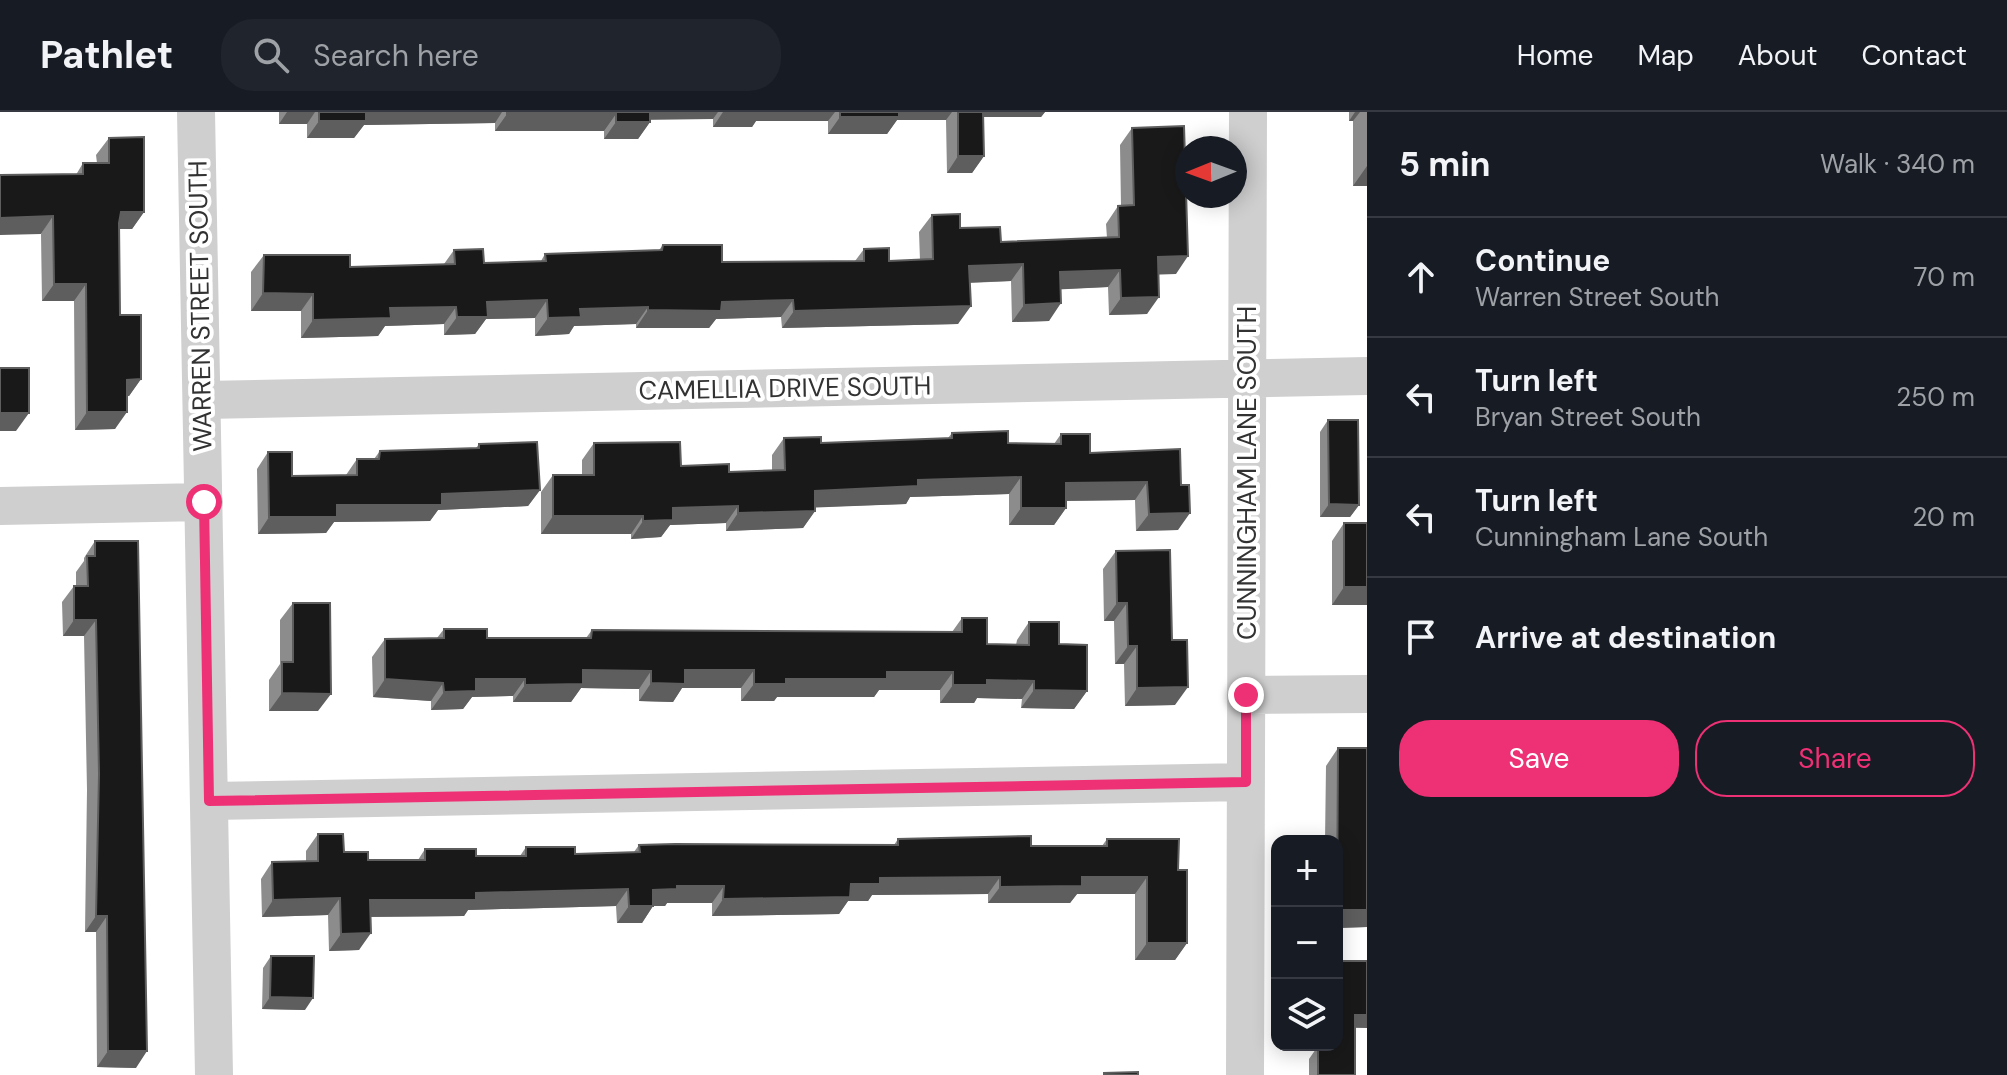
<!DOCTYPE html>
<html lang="en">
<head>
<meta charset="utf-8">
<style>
  body { margin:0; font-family:"DM Sans",sans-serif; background:#20242c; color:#f1f3f6 }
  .controls { position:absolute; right:24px; bottom:24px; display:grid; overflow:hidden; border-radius:16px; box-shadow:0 4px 20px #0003 }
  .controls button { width:72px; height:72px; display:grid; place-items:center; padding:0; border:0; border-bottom:2px solid #363941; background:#171b24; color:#f1f3f6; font:40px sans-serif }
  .compass { position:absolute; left:1175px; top:24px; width:72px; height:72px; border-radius:50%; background:#171b24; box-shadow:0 4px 20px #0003; rotate:269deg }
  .stop { position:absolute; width:24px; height:24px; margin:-18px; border:6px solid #ee3075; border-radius:50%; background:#fff }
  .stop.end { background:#ee3075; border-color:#fff; box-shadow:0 2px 8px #0008 }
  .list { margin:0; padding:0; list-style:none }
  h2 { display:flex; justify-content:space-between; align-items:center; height:104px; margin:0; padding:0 32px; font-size:34px }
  h2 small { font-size:26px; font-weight:400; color:#9ea1a6 }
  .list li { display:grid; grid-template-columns:52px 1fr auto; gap:24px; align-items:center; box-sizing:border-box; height:120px; padding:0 32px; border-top:2px solid #363941 }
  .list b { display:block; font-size:30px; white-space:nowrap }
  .list p { margin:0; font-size:26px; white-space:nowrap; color:#9ea1a6 }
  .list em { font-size:26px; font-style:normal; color:#9ea1a6 }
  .actions { display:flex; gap:16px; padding:24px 32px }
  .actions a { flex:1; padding:18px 0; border:2px solid #ee3075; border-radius:32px; text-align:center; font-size:28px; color:#ee3075 }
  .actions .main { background:#ee3075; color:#fff }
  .icon { flex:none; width:44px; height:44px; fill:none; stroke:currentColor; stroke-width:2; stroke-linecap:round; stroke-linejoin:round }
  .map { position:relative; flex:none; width:1367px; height:963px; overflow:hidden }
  header { display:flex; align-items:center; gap:48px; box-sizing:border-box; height:112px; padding:0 40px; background:#171b24; border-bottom:2px solid #363941 }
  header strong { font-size:38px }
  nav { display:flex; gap:44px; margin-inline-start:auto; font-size:28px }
  .search { width:560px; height:72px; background:#20242c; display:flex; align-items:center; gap:20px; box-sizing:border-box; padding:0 28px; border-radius:32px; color:#9ea1a6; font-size:30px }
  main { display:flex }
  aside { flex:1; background:#171b24 }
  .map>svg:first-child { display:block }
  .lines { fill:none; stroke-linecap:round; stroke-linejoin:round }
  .minor { stroke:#cfcfcf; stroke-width:38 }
  .wall { fill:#8c8c8c }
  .shaded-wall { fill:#5e5e5e }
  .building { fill:#191919; stroke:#5e5e5e; stroke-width:2 }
  .route { stroke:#ee3075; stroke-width:10 }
  .labels { text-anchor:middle; stroke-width:8; stroke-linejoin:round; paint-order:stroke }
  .street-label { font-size:26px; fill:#323232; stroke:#fff }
</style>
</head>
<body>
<header>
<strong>Pathlet</strong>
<div class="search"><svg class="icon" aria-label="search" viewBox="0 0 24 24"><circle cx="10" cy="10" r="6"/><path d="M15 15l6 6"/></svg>Search here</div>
<nav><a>Home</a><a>Map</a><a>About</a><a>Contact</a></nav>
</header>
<main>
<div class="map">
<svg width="1367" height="963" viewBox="0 0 1367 963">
  <rect width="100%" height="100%" fill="#fff"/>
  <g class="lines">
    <path class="minor" d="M196 0 214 963
      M204 288 1367 264
      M0 394 204 390
      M1246 583 1367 582
      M209 689 1246 670
      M1245 963 1248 0"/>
  </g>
  <path class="wall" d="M279 0H1045L1041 5H983L984 44 972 61H947L946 8H897L887 22H828V9H756L752 15H713V7H650V10L638 27H604V19H495V11L364 13 354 26H307V12H279Z
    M1349 0H1367V74H1353V9H1349Z
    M1132 16 1176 162H1158L1147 202 1109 203 1108 175 1061 177 1049 209 1012 210 1011 169 970 171 958 212 782 216 781 205 716 207 709 216H636V212L574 214 569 222 535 224V206L486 207 475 222 444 223V212L385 214 378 224 301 226V199H251V160L264 143 350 155 444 152 454 138 484 151 541 149 545 142 659 138 663 133 722 150 855 149 864 137 889 149 920 148 919 120 932 103 960 116 1001 130 1107 126 1106 112 1118 94H1121L1120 33Z
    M109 26 144 100 132 117H119L120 203 141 267 129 284H127L115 317 75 318 74 189H42L41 122 83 51H97L96 43Z
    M1328 308 1359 393 1350 405H1320V320Z
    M952 321 1008 331 1054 332 1061 322 1090 341 1180 337 1178 418 1136 419 1135 388 1066 389V396L1054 413H1009V382L910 385 906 392 815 395V399L803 416 726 419V411L670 413 661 425 631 427V422H541V380L553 363H582V348L594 331 681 354 729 360 772 358V343L784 326 821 331 948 326Z
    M479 332 540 378 528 394 438 398 430 409 334 410 326 421 258 422 257 357 268 340 292 364 346 363 357 347H374L380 339 476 336Z
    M1344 411 1367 493H1332V429Z
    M95 429 136 956 97 955 96 820H85L87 678 84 524H63L62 490 74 474H76V460L84 449V446Z
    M1116 439 1172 528 1175 593 1125 594 1124 552H1115L1114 509H1104L1103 457Z
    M293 491 318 599H269V568L280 552V508Z
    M962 506 987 532 1016 533 1017 528 1029 510 1059 532 1087 579 1074 597 1021 596 1022 587 977 586 974 591H940V578H879L874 585H777L774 589H741V576H682L673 590 639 589V577L581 576 571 590H513V584L472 585 463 597 431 598V589L373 585 372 545 385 527 437 526 444 517 487 526H586L592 518 952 520Z
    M1338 636H1367V815L1337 816V729H1325L1326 654Z
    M318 722 344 740 368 748H418L425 737 476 744H520L526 735 575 742 634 740 639 733H894L898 727 1031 734H1102L1107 727 1178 758 1187 831 1175 848H1135V782H1077L1070 791H988V782L872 783 868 789H848L839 802 712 804V791H667L665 794H653L642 811H617L616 794 468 798 464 804 370 805 359 838 329 839 328 803 262 805 261 767 272 750 306 749V739Z
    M271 844 305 898 262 897 263 856Z
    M1367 849V916H1355V963H1309V947L1318 934H1319V933H1337Z"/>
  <path class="shaded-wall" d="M287 0H315L307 12H279Z
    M364 0H502L495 11 364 13 354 26H307L319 9Z
    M643 0H718L713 7 638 8Z
    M723 0H835L828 9H756L752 15H713Z
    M892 0H952L946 8H897L887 22H828L840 5Z
    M975 0H1045L1041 5H971Z
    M1355 0H1360L1353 9H1349Z
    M507 2H616L604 19H495Z
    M616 10H650L638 27H604Z
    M958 44H984L972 61H947Z
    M1367 54V74H1353Z
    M121 100H144L132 117H109Z
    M53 104 41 122 0 123V106Z
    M1188 144 1176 162 1145 163 1158 145Z
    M1023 152 1011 169 957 171 969 154Z
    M1120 158 1108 175 1048 178 1060 160Z
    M54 172H86L74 189H42Z
    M263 181 313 182 301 199H251Z
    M1159 185 1147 202 1109 203 1121 186Z
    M547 188 535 206 486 207 475 222 444 223 457 205 487 190Z
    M793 188 781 205 716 207 709 216H636L648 198 722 190Z
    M1061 191 1049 209 1012 210 1024 193Z
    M971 194 958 212 782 216 794 199Z
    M456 195 444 212 385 214 378 224 301 226 313 208 390 196Z
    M648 195 636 212 574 214 569 222 535 224 548 206 580 197Z
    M141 267 129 284 115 285 127 268Z
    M87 300H127L115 317 75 318Z
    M0 301H29L16 319H0Z
    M1021 365 1009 382 910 385 906 392 803 396 815 379 918 368Z
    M1147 370 1135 388 1054 389 1066 371Z
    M540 378 528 394 438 398 430 409 334 410 326 421 258 422 269 405 337 393 442 382Z
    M1329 392 1359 393 1350 405H1320Z
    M738 394 726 411 670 413 661 425 631 427 643 409 673 396Z
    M1021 396H1066L1054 413H1009Z
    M815 399 803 416 726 419 738 401Z
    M1190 401 1178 418 1136 419 1149 402Z
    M553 404H643L631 422H541Z
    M1344 475H1367V493H1332Z
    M1117 491H1127L1114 509H1104Z
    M74 508H96L84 524H63Z
    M1128 534H1137L1124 552H1115Z
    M583 558 651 559 639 577 581 576 571 590H513L525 573Z
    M685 558H754L741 576H682L673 590 639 589 651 571Z
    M887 560H953L940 578H879L874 585H777L774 589H741L754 572 786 567Z
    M385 567 443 571 431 589 373 585Z
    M476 567H525L513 584 472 585 463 597 431 598 444 580Z
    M987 568 1034 569 1022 587 977 586 974 591H940L953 573Z
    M1188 575 1175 593 1125 594 1137 576Z
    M1034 578 1087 579 1074 597 1021 596Z
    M282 581 331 582 318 599H269Z
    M1000 765 988 782 872 783 868 789H848L839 802 712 804 723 787 880 766Z
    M1082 765H1147L1135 782H1077L1070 791H988L1000 775Z
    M677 774H724L712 791H667L665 794H653L642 811H617L629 794 653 778Z
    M628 777 616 794 468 798 464 804 358 805 370 788 476 781Z
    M340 786 328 803 262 805 273 788Z
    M1337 798H1367V815L1337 816Z
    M96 804H107L96 820H85Z
    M371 821 359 838 329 839 341 822Z
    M1147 831H1187L1175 848H1135Z
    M270 885 313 886 305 898 262 897Z
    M1355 903H1367V916L1347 915Z
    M108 939H147L136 956 97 955Z"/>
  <path class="building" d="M319 0H366V9H319Z
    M507 0H650V10H616V2H507Z
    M840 0H899V5H840Z
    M958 0H983L984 44H958Z
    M1184 14 1188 144 1158 145 1159 185 1121 186 1120 158 1060 160 1061 191 1024 193 1023 152 969 154 971 194 794 199 793 188 722 190 721 199 648 198V195L580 197 581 205 548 206 547 188 487 190 488 205H457L456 195 390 196 391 206 313 208V182L263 181 264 143H350V155L455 152 454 138 483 137 484 151 546 149 545 142 662 138 663 133H722V150L864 149V137L889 136V149L933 147 932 103 960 102V116L1000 115 1001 130 1119 125 1118 94 1134 93 1132 16Z
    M144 25V100H121L119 111 120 203H141V267L127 268V300H87L86 172H54L53 104 0 106V63L83 62V51H109V26Z
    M0 256H29V301H0Z
    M1328 308H1358L1359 393 1329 392Z
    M1008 319V331L1061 332V322H1090V341L1180 337 1181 373H1189L1190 401 1149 402 1147 370 1066 371V396H1021V365L918 368V374L815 379V399L738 401V394L673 396V408L643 409V404H553V363H594V331L680 330 681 354 729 352V360L785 358 784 326 821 325V331L952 326V321Z
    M537 330 540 378 442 382V393H337V405H269L268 340H292V364L357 363V347H379L380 339 479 336V332Z
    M1344 411H1367V475H1344Z
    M95 429H138L147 939H108L107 804H96L99 662 96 508H74V474H88L87 444H95Z
    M1170 438 1172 528H1187L1188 575 1137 576V534H1128L1127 491H1117L1116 439Z
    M293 491H330L331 582 282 581V550H293Z
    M962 506H987V532L1029 533V510H1059V532L1087 533V579L1034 578V569L987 568V573H953V560H887V567H786V572H754V558H685V572L651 571V559L583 558V572L525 573V567H476V579L444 580 443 571 385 567V527L444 526V517H487V526H591L592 518 962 520Z
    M1338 636H1367V798H1337Z
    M318 722H343L344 740H368V748H425V737H476V744H526V735H575V742L640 740 639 733 675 732 898 733V727L1031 724V734H1107V727H1179L1178 758H1187V831H1147V765H1082V774L1000 775V765L880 766V772H851L850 785 723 787 724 774H677V777L653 778V794H629L628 777 476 781V788H370L371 821 341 822 340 786 273 788 272 750 318 749Z
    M271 844H314L313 886 270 885Z
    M1337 849H1367V903H1355V963H1318V934L1337 933Z
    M1138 960V963H1104V961Z"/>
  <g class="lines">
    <path class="route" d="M204 390 209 689 1246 670V583"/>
  </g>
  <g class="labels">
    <g class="street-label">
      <text transform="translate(200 194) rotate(-91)" y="9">WARREN STREET SOUTH</text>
      <text transform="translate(785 276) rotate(-1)" y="9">CAMELLIA DRIVE SOUTH</text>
      <text transform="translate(1247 361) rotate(-90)" y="9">CUNNINGHAM LANE SOUTH</text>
    </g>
  </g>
</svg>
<div class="controls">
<button>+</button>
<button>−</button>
<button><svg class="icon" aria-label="layers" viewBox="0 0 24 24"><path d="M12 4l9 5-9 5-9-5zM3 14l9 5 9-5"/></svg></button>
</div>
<svg class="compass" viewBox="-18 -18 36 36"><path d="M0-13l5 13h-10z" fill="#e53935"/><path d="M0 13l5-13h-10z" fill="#9ea1a6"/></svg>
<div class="stop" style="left:204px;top:390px"></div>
<div class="stop end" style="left:1246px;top:583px"></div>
</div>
<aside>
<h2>5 min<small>Walk · 340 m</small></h2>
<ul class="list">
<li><svg class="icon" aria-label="ahead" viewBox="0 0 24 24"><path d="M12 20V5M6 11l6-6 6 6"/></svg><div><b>Continue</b><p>Warren Street South</p></div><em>70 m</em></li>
<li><svg class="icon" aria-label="left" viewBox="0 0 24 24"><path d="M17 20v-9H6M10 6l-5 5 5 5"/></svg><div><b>Turn left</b><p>Bryan Street South</p></div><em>250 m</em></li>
<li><svg class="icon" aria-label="left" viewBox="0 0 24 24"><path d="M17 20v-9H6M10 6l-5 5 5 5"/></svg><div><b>Turn left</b><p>Cunningham Lane South</p></div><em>20 m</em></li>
<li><svg class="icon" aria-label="arrive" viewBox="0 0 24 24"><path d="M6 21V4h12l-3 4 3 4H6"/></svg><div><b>Arrive at destination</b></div></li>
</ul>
<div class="actions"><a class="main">Save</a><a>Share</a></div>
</aside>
</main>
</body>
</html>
